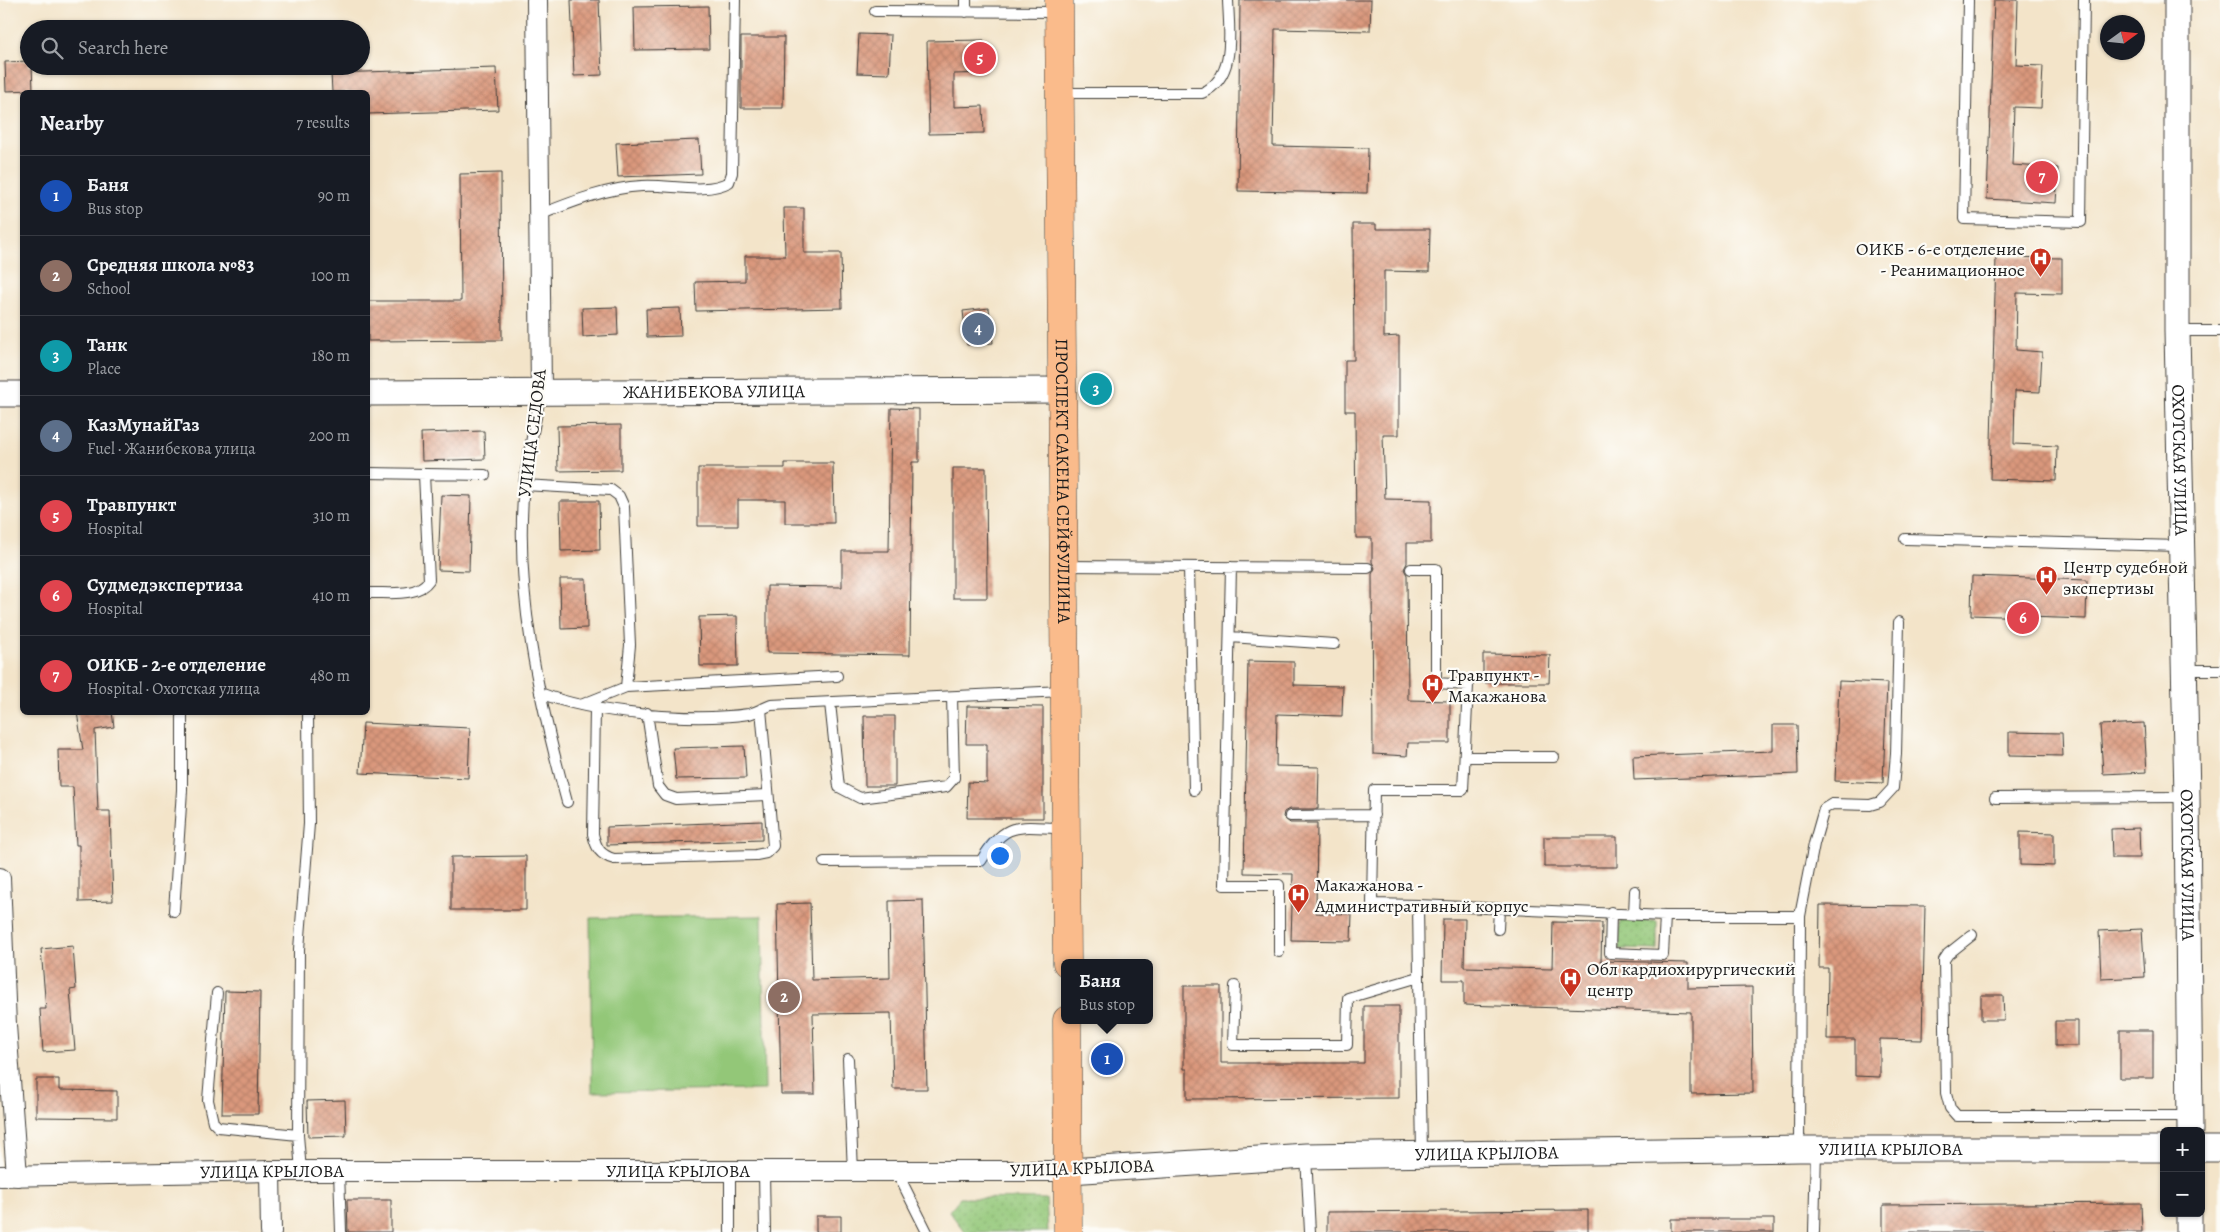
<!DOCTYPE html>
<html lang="en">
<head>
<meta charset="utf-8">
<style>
  body { margin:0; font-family:Alegreya,serif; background:#20242c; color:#f1f3f6 }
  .controls { position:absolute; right:15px; bottom:15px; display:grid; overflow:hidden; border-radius:8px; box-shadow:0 1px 4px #0004 }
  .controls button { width:45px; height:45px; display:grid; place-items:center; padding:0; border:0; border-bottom:1px solid #363941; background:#171b24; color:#f1f3f6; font:25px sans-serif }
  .compass { position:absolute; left:2100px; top:15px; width:45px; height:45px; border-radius:50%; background:#171b24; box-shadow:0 1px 4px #0004; rotate:75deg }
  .you { position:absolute; left:999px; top:855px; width:18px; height:18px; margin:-12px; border:4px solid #fff; border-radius:50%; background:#1a73e8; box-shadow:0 0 0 8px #1a73e833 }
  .badge { display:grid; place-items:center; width:32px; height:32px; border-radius:50%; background:#c8321e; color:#fff; font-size:16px; font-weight:700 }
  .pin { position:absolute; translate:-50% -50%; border:2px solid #fff; box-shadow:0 1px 5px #0006 }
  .popup { position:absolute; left:1061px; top:959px; width:92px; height:65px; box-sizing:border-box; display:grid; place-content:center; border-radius:8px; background:#171b24; filter:drop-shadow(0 1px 4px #0005); font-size:16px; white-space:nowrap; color:#9ea1a6 }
  .popup b { font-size:19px; color:#f1f3f6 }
  .popup::after { content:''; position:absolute; left:50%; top:100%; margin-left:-10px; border:10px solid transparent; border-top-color:#171b24 }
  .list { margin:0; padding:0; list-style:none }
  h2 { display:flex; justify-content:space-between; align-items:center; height:65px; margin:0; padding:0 20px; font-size:21px }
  h2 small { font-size:16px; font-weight:400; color:#9ea1a6 }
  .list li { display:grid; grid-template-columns:32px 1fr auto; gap:15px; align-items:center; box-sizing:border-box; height:80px; padding:0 20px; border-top:1px solid #363941 }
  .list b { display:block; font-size:19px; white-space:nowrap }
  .list p { margin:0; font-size:16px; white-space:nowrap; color:#9ea1a6 }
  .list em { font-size:16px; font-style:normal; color:#9ea1a6 }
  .icon { flex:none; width:28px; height:28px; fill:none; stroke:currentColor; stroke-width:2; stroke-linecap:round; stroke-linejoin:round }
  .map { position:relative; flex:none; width:2220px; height:1232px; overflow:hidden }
  .search { position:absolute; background:#171b24; box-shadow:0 1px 4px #0004; left:20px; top:20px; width:350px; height:55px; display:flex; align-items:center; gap:12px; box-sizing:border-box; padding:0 18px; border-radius:28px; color:#9ea1a6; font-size:19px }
  .panel { position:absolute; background:#171b24; box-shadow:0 1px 4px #0004; left:20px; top:90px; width:350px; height:625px; border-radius:8px }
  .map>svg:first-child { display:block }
  .grass { fill:url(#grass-dots); stroke:#58724a }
  .green { fill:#93c778; stroke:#58724a }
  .building { fill:url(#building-cross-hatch) }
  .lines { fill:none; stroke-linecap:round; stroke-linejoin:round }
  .service-casing { stroke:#3c3a36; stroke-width:12 }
  .minor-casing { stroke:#3c3a36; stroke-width:22 }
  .tertiary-casing { stroke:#3c3a36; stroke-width:27 }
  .primary-casing { stroke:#3c3a36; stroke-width:29 }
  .service { stroke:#fff; stroke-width:10 }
  .minor { stroke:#fff; stroke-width:20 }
  .tertiary { stroke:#fff; stroke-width:25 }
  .primary { stroke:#fabb8b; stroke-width:28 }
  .labels { text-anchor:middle; stroke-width:4.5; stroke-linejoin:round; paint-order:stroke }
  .poi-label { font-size:18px; fill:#1c1c1c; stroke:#fdfcf7; text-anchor:start }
  .street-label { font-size:18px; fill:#1c1c1c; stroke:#fdfcf7 }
</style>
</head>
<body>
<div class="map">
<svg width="2220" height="1232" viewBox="0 0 2220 1232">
  <defs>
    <pattern id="grass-dots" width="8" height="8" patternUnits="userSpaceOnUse" patternTransform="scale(1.25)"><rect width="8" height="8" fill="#93c778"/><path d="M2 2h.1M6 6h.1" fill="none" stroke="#7eaa67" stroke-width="1.8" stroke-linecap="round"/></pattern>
    <pattern id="building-cross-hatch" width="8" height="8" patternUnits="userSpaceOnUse" patternTransform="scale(1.25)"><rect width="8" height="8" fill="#da987d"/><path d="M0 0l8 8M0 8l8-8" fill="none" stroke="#ba826b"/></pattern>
  </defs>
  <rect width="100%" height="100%" fill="#fdfcf7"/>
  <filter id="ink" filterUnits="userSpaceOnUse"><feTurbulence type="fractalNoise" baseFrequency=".02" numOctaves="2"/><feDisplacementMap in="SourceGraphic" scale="10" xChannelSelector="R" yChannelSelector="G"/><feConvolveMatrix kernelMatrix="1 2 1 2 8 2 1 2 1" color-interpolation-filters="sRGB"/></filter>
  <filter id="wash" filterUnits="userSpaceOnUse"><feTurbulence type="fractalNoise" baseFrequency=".0096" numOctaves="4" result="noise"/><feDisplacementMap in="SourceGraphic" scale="20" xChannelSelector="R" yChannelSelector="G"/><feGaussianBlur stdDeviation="1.12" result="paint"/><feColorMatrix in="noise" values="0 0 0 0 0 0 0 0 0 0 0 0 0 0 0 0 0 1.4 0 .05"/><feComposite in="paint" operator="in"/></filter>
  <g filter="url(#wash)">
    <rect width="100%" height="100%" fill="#f3e4c9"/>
    <path class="grass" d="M1620 921H1657V950L1619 949Z
      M960 1198 1046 1199 1048 1232H965L949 1211Z"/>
    <path class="green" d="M762 916 765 1090 592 1092 590 918Z"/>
    <g id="blocks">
      <path class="building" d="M571 0H599L602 75 574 76Z
        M1240 0H1371L1370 31 1275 29 1273 146 1368 148 1367 193 1238 191Z
        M1994 0H2018L2016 65 2043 66 2041 108 2014 107 2012 165 2058 168 2056 203 1987 199Z
        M708 6 709 49 635 50 634 7Z
        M859 34 891 35 889 74 857 73Z
        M741 37H784L783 108H741Z
        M984 40 985 73 954 74V107L983 106 984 133 929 134 927 41Z
        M29 61V66H32L33 90 6 91 5 62Z
        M496 68 498 110 368 114V92H332L331 73Z
        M699 140 701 174 618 177 616 143Z
        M501 173 502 340 368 341V301H461L460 174Z
        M784 208H804V253H841L842 308 696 311 695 282 745 281V256H785Z
        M1353 224H1376V229H1430L1429 272 1384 271V337L1399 336V435H1383L1385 499 1431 500V543H1407V563L1404 569 1407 575 1408 700 1450 701V743H1408L1407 756 1373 754 1372 574 1375 568 1372 562V538H1356L1355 411H1345V360H1354Z
        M1996 257 2062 258V294L2017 293 2016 350 2042 352 2040 392 2015 391 2014 444 2057 446 2056 481 1990 479Z
        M617 307 618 335 583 337 582 308Z
        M680 308 681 336 647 337 646 309Z
        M989 308 993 343 967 345 963 311Z
        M891 408 919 409V462H912L910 655 767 653V586L842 587V551H889Z
        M621 425V470L558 471 557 426Z
        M484 431 485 459 422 461 421 433Z
        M785 463H833L834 523H785V500H738V526H698V468H785Z
        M953 468H986L987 598H953Z
        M441 495 471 496 469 571 438 570Z
        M560 501H599L600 550 561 551Z
        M1972 576 2087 580 2086 619 1971 615Z
        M560 579H586L587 628 561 629Z
        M737 616 738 666H700L699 617Z
        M1483 654 1550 655 1549 683H1483Z
        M1248 661 1294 662V685L1343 686 1342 716 1277 714 1276 766 1319 767 1318 809H1289L1284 812 1283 817 1290 823H1317L1316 913 1352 914 1351 941 1291 940 1293 874 1244 873Z
        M1839 681 1887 683 1883 783 1835 781Z
        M967 706 1043 707V818H967L968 782 987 783V744H966Z
        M77 712H112L114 727 95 730 98 811H110L113 901 79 902V845H76L73 787H59L58 750H83Z
        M864 716H895V786H865Z
        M363 723 470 728 468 778 360 773Z
        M2144 723 2147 772 2103 774 2100 725Z
        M1773 725H1797L1798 774 1634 780 1633 756 1773 751Z
        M2009 732 2062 733 2063 756 2009 755Z
        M744 746 746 778 676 779 673 748Z
        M762 821V840L607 845V827Z
        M2139 828 2140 858H2112L2111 829Z
        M2020 832 2054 833V866L2020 865Z
        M1544 837H1617V867H1544Z
        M526 856V910H451V857Z
        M923 900 927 1089H893L891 1013 813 1014 815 1094H781L777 904 810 903 812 980 890 978 889 901Z
        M1820 905 1925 906 1922 1040 1880 1039V1077L1855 1076V1039H1827L1828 968H1819Z
        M1443 919H1465L1464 967 1552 969 1553 922 1602 923 1601 961 1688 963V988L1752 987 1753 1093 1691 1094V1012L1464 1005V980H1442Z
        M2142 929 2145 977 2101 979 2099 931Z
        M73 946 76 989 70 990 75 1050 43 1052 40 1009H46L41 949Z
        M1184 986H1221V1063H1364V1006H1399V1098L1187 1099V1069H1184Z
        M225 991 260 992 258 1114H222Z
        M1981 995H2003L2004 1020H1981Z
        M2055 1021H2078V1046H2055Z
        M2120 1030H2153V1078H2120Z
        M36 1079H59V1090L117 1091V1118L36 1117Z
        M345 1100 346 1136 308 1137 307 1101Z
        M347 1200H391V1232H348Z
        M2141 1203 2142 1232H1883V1205Z
        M1588 1210V1232H1327V1212Z
        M816 1216H841V1232H816Z
        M1671 1219H1774V1232H1671Z"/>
    </g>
  </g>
  <g filter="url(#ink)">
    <use href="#blocks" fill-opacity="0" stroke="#3c3a36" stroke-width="1"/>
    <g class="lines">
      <defs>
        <path id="service" d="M1968 0 1964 219 2081 222 2084 0
          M875 11 1059 12
          M966 12V0
          M1061 93H1202C1237 77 1229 32 1228 0
          M539 215C572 202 606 188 642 186 670 184 704 195 729 182L732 173 735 0
          M2177 331H2220
          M541 392C535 423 528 454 524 485 514 591 539 700 567 802
          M368 473 485 475
          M524 485 611 490 619 496 624 507 630 645 626 687
          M1905 539 2180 546
          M1064 566 1368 568
          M1189 567 1194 790
          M1231 567 1224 885H1279V952
          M1411 569H1436V683L1468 685 1463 790H1374L1372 904 1418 905
          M368 593C387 592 417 598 429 580L424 474
          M1230 637 1334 644
          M2184 670H2220
          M540 693C593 714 692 722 749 714 756 712 764 708 771 705L1063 691
          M830 703 839 787 860 798 946 787 954 778 952 697
          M581 705 626 687 837 676
          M595 708 593 834C596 848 600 855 614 859L756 855 766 853 773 846 761 709
          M647 713 658 786 665 795 676 799 767 795
          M1465 757H1554
          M1995 798 2187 797
          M1290 816 1374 815
          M824 862 981 861C1007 818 1019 828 1065 828
          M174 911 182 790V712
          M1611 912 1610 953 1663 955 1665 916
          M1634 914 1635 891
          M1800 916 1814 844 1824 809 1832 804 1870 805 1880 802 1893 788 1896 754 1899 622
          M1498 929 1499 909
          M1972 935 1948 954 1944 960 1946 1093 1950 1108 1957 1116H2189
          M1419 977 1422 1154
          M1235 986 1233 1045H1347L1348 998 1419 977 1418 905 1665 916H1800L1799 1148
          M217 993 208 1100 213 1122 218 1127 298 1135
          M848 1059 853 1171
          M1306 1156 1310 1232
          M896 1170 927 1232
          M301 1171 298 1135 299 949 309 824 308 716
          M339 1171 341 1232
          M764 1171 765 1232
          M730 1232V1171
          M1814 1232 1816 1149"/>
        <g id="minor">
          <path d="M537 0 541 392"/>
          <path d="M0 878 6 1025 17 1176"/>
          <path d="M270 1171 271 1232"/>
          <path id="s1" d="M0 1176 270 1171H1069"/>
        </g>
        <g id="tertiary">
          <path id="s2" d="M2177 0V331L2187 797 2190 1131"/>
          <path id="s3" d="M368 393 1061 390"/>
          <path d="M0 394H22"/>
          <path d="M2201 1149H2220"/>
          <path id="s4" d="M1069 1171 1306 1156 1799 1149H2164"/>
          <path d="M2189 1232V1213"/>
        </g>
        <g id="primary">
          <path id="s5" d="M1059 0 1067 963"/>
          <path d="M1067 1020 1068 1232"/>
        </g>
      </defs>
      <use href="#service" class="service-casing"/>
      <use href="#minor" class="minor-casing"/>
      <use href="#tertiary" class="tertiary-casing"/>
      <use href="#primary" class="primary-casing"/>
      <use href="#service" class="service"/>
      <use href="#minor" class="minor"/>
      <use href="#tertiary" class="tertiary"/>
      <use href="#primary" class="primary"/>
    </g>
  </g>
  <defs>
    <symbol id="hospital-pin" viewBox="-11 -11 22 30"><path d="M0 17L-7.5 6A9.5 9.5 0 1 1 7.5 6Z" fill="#c8321e" stroke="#fdfcf7"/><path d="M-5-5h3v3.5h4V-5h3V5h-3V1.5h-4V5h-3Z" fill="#fff"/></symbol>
  </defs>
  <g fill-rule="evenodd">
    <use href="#hospital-pin" x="2028" y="246" width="25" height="34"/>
    <use href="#hospital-pin" x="2034" y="564" width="25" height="34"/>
    <use href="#hospital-pin" x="1420" y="672" width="25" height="34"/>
    <use href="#hospital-pin" x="1286" y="882" width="25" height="34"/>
    <use href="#hospital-pin" x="1558" y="966" width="25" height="34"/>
  </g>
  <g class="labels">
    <g class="poi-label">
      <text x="2025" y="255" text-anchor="end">ОИКБ - 6-е отделение<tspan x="2025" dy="21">- Реанимационное</tspan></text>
      <text x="2063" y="573">Центр судебной<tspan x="2063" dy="21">экспертизы</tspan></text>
      <text x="1448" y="681">Травпункт -<tspan x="1448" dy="21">Макажанова</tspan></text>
      <text x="1315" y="891">Макажанова -<tspan x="1315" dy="21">Административный корпус</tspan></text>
      <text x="1587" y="975">Обл кардиохирургический<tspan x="1587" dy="21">центр</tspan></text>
    </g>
    <g class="street-label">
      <text dy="6" stroke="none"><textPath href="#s3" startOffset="346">ЖАНИБЕКОВА УЛИЦА</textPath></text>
      <text transform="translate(532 433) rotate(-83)" y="6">УЛИЦА СЕДОВА</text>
      <text dy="6" stroke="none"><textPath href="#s2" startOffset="460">ОХОТСКАЯ УЛИЦА</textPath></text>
      <text dy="6" stroke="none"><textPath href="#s5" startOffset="481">ПРОСПЕКТ САКЕНА СЕЙФУЛЛИНА</textPath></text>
      <text dy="6" stroke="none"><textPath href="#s2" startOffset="865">ОХОТСКАЯ УЛИЦА</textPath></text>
      <text dy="6" stroke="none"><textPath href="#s4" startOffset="822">УЛИЦА КРЫЛОВА</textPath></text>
      <text dy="6" stroke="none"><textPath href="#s4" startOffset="418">УЛИЦА КРЫЛОВА</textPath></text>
      <text transform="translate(1082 1168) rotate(-2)" y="6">УЛИЦА КРЫЛОВА</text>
      <text dy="6" stroke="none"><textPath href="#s1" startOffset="678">УЛИЦА КРЫЛОВА</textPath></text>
      <text dy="6" stroke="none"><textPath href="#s1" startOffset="272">УЛИЦА КРЫЛОВА</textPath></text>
    </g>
  </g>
</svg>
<div class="controls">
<button>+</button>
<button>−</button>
</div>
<svg class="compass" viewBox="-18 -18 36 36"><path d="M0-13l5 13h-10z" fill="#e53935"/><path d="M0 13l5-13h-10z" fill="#9ea1a6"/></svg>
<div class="you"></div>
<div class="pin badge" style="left:1107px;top:1059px;background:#1a4fb4">1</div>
<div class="popup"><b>Баня</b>Bus stop</div>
<div class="pin badge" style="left:784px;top:997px;background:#8d6e63">2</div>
<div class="pin badge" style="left:1096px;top:389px;background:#0f9aa8">3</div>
<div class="pin badge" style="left:978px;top:329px;background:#5c6f8a">4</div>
<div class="pin badge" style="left:980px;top:58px;background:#e0444e">5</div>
<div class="pin badge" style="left:2023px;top:618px;background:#e0444e">6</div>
<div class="pin badge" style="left:2042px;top:177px;background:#e0444e">7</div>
<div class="search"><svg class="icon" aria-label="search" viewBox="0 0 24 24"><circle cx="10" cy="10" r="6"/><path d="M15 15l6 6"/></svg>Search here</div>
<section class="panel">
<h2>Nearby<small>7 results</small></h2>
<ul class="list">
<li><span class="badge" style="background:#1a4fb4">1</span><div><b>Баня</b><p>Bus stop</p></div><em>90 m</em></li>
<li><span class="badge" style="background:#8d6e63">2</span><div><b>Средняя школа №83</b><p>School</p></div><em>100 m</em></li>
<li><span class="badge" style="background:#0f9aa8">3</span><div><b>Танк</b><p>Place</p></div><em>180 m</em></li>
<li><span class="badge" style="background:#5c6f8a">4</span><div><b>КазМунайГаз</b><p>Fuel · Жанибекова улица</p></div><em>200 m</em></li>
<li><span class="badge" style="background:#e0444e">5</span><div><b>Травпункт</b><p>Hospital</p></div><em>310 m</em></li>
<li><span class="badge" style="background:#e0444e">6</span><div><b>Судмедэкспертиза</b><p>Hospital</p></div><em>410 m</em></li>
<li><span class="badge" style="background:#e0444e">7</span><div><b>ОИКБ - 2-е отделение</b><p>Hospital · Охотская улица</p></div><em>480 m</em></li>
</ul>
</section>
</div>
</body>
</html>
